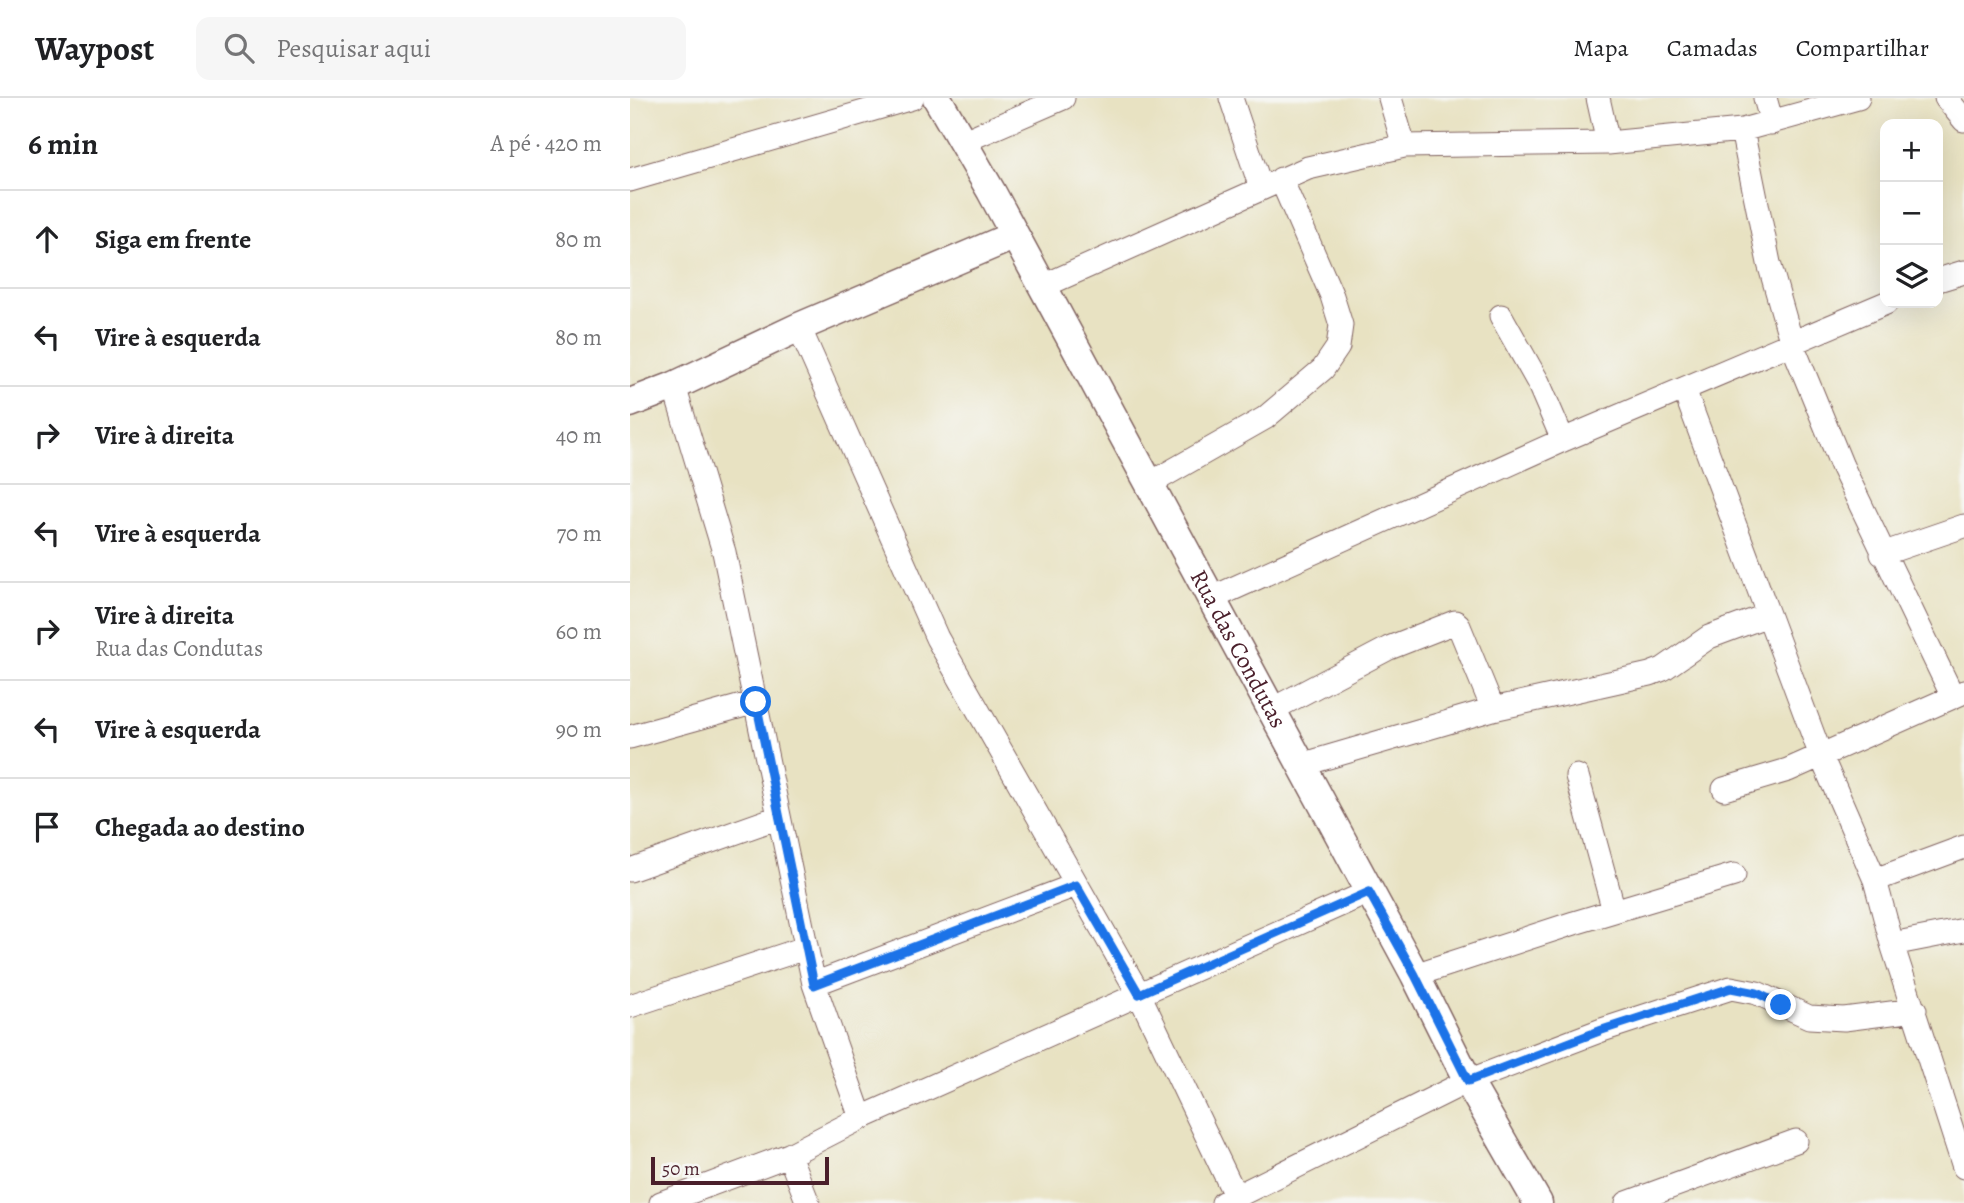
<!DOCTYPE html>
<html lang="pt">
<head>
<meta charset="utf-8">
<style>
  body { margin:0; font-family:Alegreya,serif; background:#f6f6f6; color:#202124 }
  .controls { position:absolute; right:21px; top:21px; display:grid; overflow:hidden; border-radius:14px; box-shadow:0 7px 28px #0002 }
  .controls button { width:63px; height:63px; display:grid; place-items:center; padding:0; border:0; border-bottom:2px solid #e0e0e0; background:#fff; color:#202124; font:35px sans-serif }
  .scale { position:absolute; left:21px; bottom:18px; width:178px; box-sizing:border-box; padding-left:7px; border:4px solid #4a1f2b; border-top:0; font-size:19px; line-height:24px; white-space:nowrap; color:#4a1f2b; -webkit-text-stroke:5px #f6f6f2; paint-order:stroke }
  .stop { position:absolute; width:21px; height:21px; margin:-16px; border:5px solid #1a73e8; border-radius:50%; background:#fff }
  .stop.end { background:#1a73e8; border-color:#fff; box-shadow:0 2px 7px #0008 }
  .list { margin:0; padding:0; list-style:none }
  h2 { display:flex; justify-content:space-between; align-items:center; height:91px; margin:0; padding:0 28px; font-size:30px }
  h2 small { font-size:23px; font-weight:400; color:#757577 }
  .list li { display:grid; grid-template-columns:46px 1fr auto; gap:21px; align-items:center; box-sizing:border-box; height:98px; padding:0 28px; border-top:2px solid #e0e0e0 }
  .list b { display:block; font-size:26px; white-space:nowrap }
  .list p { margin:0; font-size:23px; white-space:nowrap; color:#757577 }
  .list em { font-size:23px; font-style:normal; color:#757577 }
  .icon { flex:none; width:38px; height:38px; fill:none; stroke:currentColor; stroke-width:2; stroke-linecap:round; stroke-linejoin:round }
  .map { position:relative; flex:none; width:1334px; height:1105px; overflow:hidden }
  header { display:flex; align-items:center; gap:42px; box-sizing:border-box; height:98px; padding:0 35px; background:#fff; border-bottom:2px solid #e0e0e0 }
  header strong { font-size:33px }
  nav { display:flex; gap:38px; margin-inline-start:auto; font-size:24px }
  .search { width:490px; height:63px; background:#f6f6f6; display:flex; align-items:center; gap:18px; box-sizing:border-box; padding:0 24px; border-radius:14px; color:#757577; font-size:26px }
  main { display:flex }
  aside { flex:1; background:#fff }
  .map>svg:first-child { display:block }
  .lines { fill:none; stroke-linecap:round; stroke-linejoin:round }
  .minor-casing { stroke:#816360; stroke-width:25 }
  .tertiary-casing { stroke:#816360; stroke-width:31 }
  .minor { stroke:#fff; stroke-width:23 }
  .tertiary { stroke:#fff; stroke-width:28 }
  .route { stroke:#1a73e8; stroke-width:9 }
  .labels { text-anchor:middle; stroke-width:5; stroke-linejoin:round; paint-order:stroke }
  .street-label { font-size:24px; fill:#4a1f2b; stroke:#f6f6f2 }
</style>
</head>
<body>
<header>
<strong>Waypost</strong>
<div class="search"><svg class="icon" aria-label="search" viewBox="0 0 24 24"><circle cx="10" cy="10" r="6"/><path d="M15 15l6 6"/></svg>Pesquisar aqui</div>
<nav><a>Mapa</a><a>Camadas</a><a>Compartilhar</a></nav>
</header>
<main>
<aside>
<h2>6 min<small>A pé · 420 m</small></h2>
<ul class="list">
<li><svg class="icon" aria-label="ahead" viewBox="0 0 24 24"><path d="M12 20V5M6 11l6-6 6 6"/></svg><div><b>Siga em frente</b></div><em>80 m</em></li>
<li><svg class="icon" aria-label="left" viewBox="0 0 24 24"><path d="M17 20v-9H6M10 6l-5 5 5 5"/></svg><div><b>Vire à esquerda</b></div><em>80 m</em></li>
<li><svg class="icon" aria-label="right" viewBox="0 0 24 24"><path d="M7 20v-9h11M14 6l5 5-5 5"/></svg><div><b>Vire à direita</b></div><em>40 m</em></li>
<li><svg class="icon" aria-label="left" viewBox="0 0 24 24"><path d="M17 20v-9H6M10 6l-5 5 5 5"/></svg><div><b>Vire à esquerda</b></div><em>70 m</em></li>
<li><svg class="icon" aria-label="right" viewBox="0 0 24 24"><path d="M7 20v-9h11M14 6l5 5-5 5"/></svg><div><b>Vire à direita</b><p>Rua das Condutas</p></div><em>60 m</em></li>
<li><svg class="icon" aria-label="left" viewBox="0 0 24 24"><path d="M17 20v-9H6M10 6l-5 5 5 5"/></svg><div><b>Vire à esquerda</b></div><em>90 m</em></li>
<li><svg class="icon" aria-label="arrive" viewBox="0 0 24 24"><path d="M6 21V4h12l-3 4 3 4H6"/></svg><div><b>Chegada ao destino</b></div></li>
</ul>
</aside>
<div class="map">
<svg width="1334" height="1105" viewBox="0 0 1334 1105">
  <rect width="100%" height="100%" fill="#f6f6f2"/>
  <filter id="ink" filterUnits="userSpaceOnUse"><feTurbulence type="fractalNoise" baseFrequency=".0143" numOctaves="2"/><feDisplacementMap in="SourceGraphic" scale="14" xChannelSelector="R" yChannelSelector="G"/><feConvolveMatrix kernelMatrix="1 2 1 2 8 2 1 2 1" color-interpolation-filters="sRGB"/></filter>
  <filter id="wash" filterUnits="userSpaceOnUse"><feTurbulence type="fractalNoise" baseFrequency=".00686" numOctaves="4" result="noise"/><feDisplacementMap in="SourceGraphic" scale="28" xChannelSelector="R" yChannelSelector="G"/><feGaussianBlur stdDeviation="1.57" result="paint"/><feColorMatrix in="noise" values="0 0 0 0 0 0 0 0 0 0 0 0 0 0 0 0 0 1.4 0 .05"/><feComposite in="paint" operator="in"/></filter>
  <g filter="url(#wash)">
    <rect width="100%" height="100%" fill="#e8e2c2"/>
  </g>
  <g filter="url(#ink)">
    <g class="lines">
      <defs>
        <path id="minor" d="M601 0 631 90
          M760 0 774 48
          M968 0 978 45
          M1135 0 1142 25
          M1316 0 1334 22
          M1112 32 1139 165 1162 246 1212 368 1322 597
          M332 44 433 0
          M0 82 282 0
          M1308 182 1334 174
          M411 189 678 70 774 48 978 45 1112 32 1228 0
          M871 218 908 284 933 342
          M169 229 307 540 509 896 606 1099
          M44 288 94 454 184 886 231 1020
          M1054 291 1191 658 1245 782 1262 846 1334 1069
          M519 386 635 320 693 271 708 249 711 227 702 198 651 81
          M1252 456 1334 428
          M580 501 933 342 1256 205
          M641 612 759 550 825 524 828 526 863 611
          M0 639 126 604
          M671 667 863 611 1020 576 1033 571 1079 539 1138 517
          M947 678 984 813
          M1094 691 1158 672 1334 594
          M0 772 149 719
          M1245 782 1334 749
          M1262 846 1334 832
          M785 877 944 825 1104 777
          M184 886 446 787
          M0 908 175 850
          M159 1057 178 1105
          M31 1105 159 1057 231 1020 739 794
          M593 1105 838 983 972 932 1101 890 1127 895 1179 919 1214 921 1285 912
          M997 1105 1166 1043"/>
        <g id="tertiary">
          <path id="s1" d="M307 0 361 93 785 877 838 983 908 1105"/>
          <path d="M0 305 44 288 169 229 383 138"/>
        </g>
      </defs>
      <use href="#minor" class="minor-casing"/>
      <use href="#tertiary" class="tertiary-casing"/>
      <use href="#minor" class="minor"/>
      <use href="#tertiary" class="tertiary"/>
    </g>
  </g>
  <g class="lines" filter="url(#ink)">
    <path class="route" d="M126 604 184 887 446 787 509 896 739 794 785 877 838 983 972 932 1101 890 1127 895 1151 907"/>
  </g>
  <g class="labels">
    <g class="street-label">
      <text dy="8" stroke="none"><textPath href="#s1" startOffset="628">Rua das Condutas</textPath></text>
    </g>
  </g>
</svg>
<div class="controls">
<button>+</button>
<button>−</button>
<button><svg class="icon" aria-label="layers" viewBox="0 0 24 24"><path d="M12 4l9 5-9 5-9-5zM3 14l9 5 9-5"/></svg></button>
</div>
<div class="scale">50 m</div>
<div class="stop" style="left:126px;top:604px"></div>
<div class="stop end" style="left:1151px;top:907px"></div>
</div>
</main>
</body>
</html>
